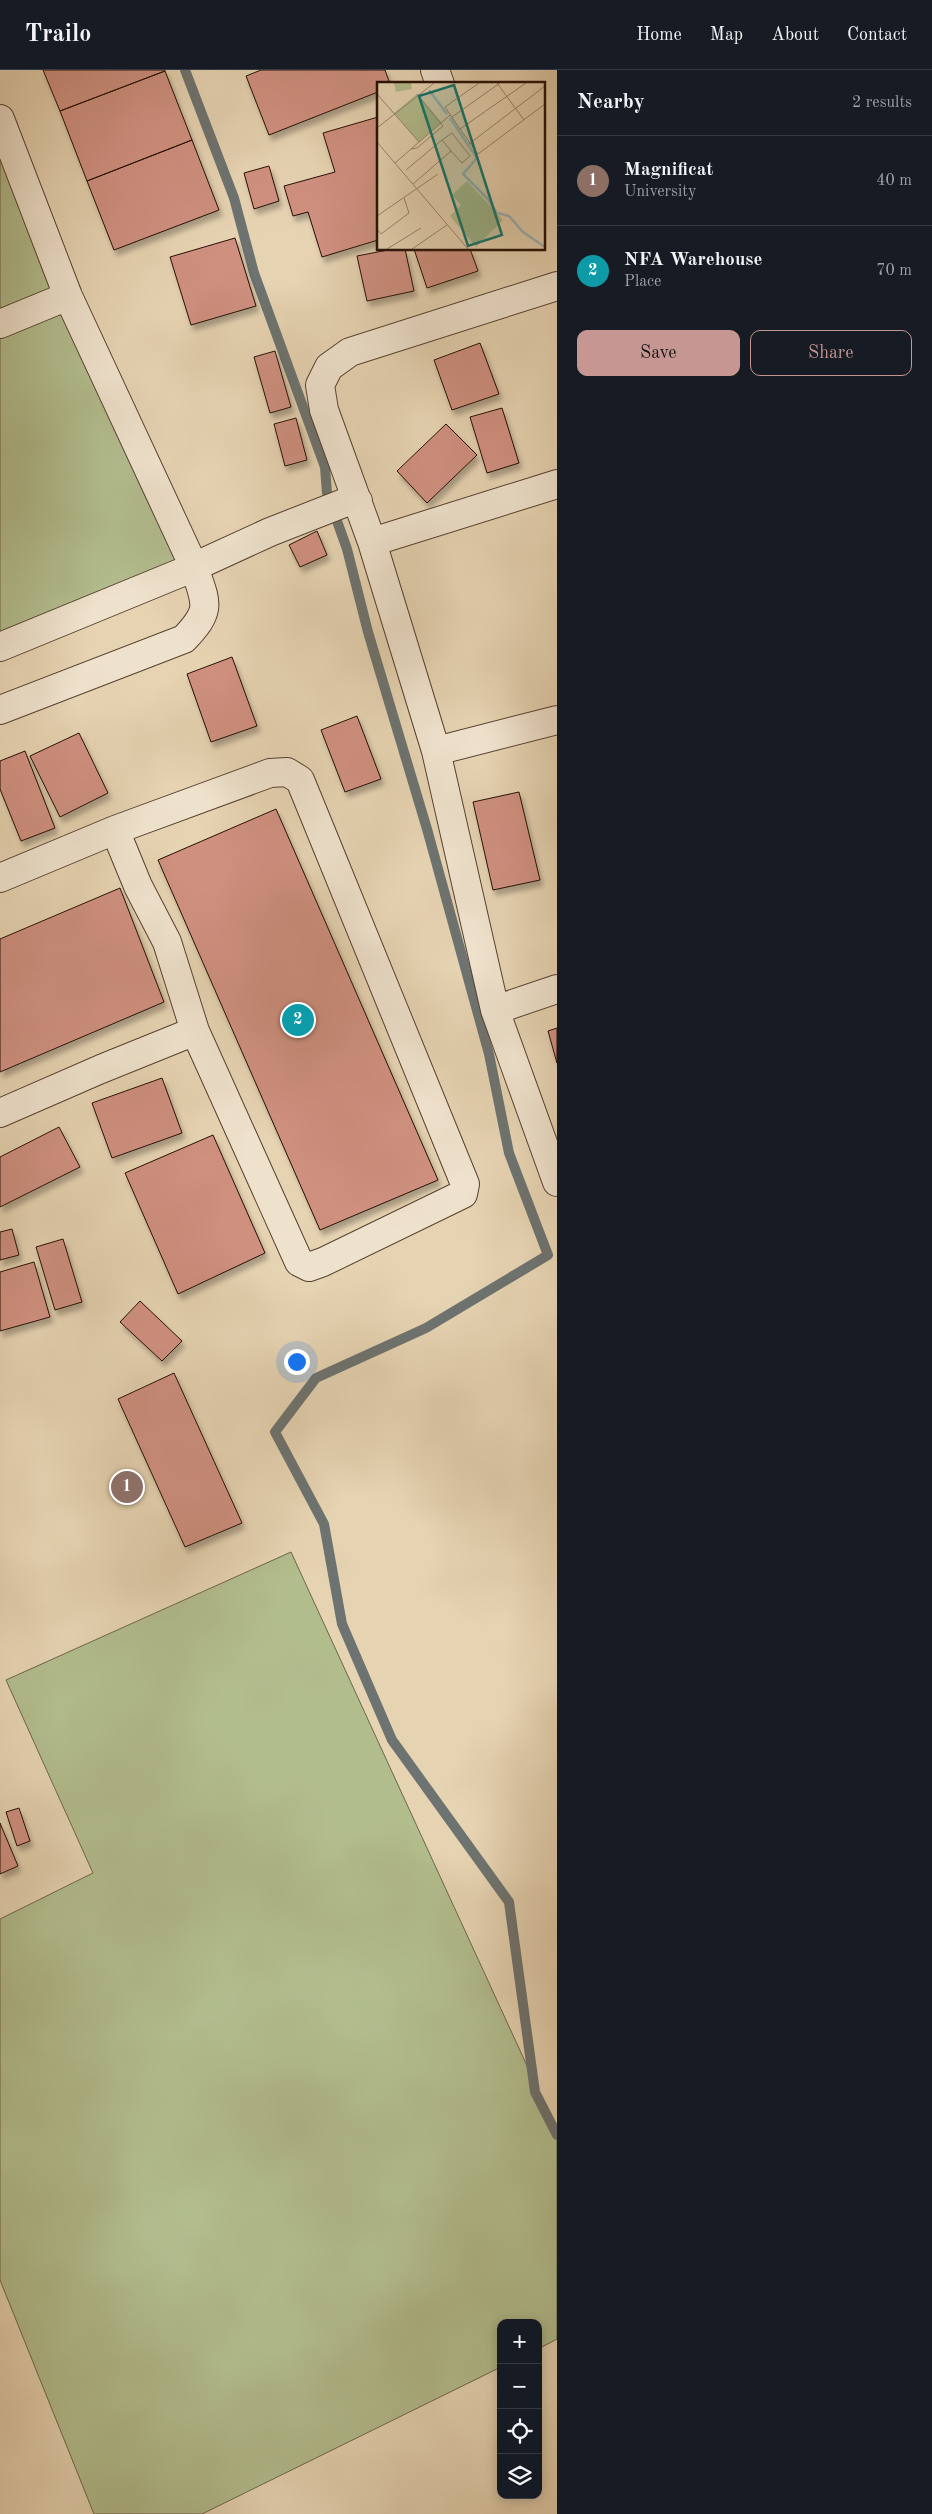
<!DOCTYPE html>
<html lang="en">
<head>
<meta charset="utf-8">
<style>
  body { margin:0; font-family:"Old Standard TT",serif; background:#242831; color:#f1f3f6 }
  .controls { position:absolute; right:15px; bottom:15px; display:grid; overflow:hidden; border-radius:10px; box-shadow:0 2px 12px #0003 }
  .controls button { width:45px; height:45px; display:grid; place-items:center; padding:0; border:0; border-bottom:1px solid #363941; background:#171b24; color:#f1f3f6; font:25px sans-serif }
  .you { position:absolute; left:296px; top:1291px; width:18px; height:18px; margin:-12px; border:4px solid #fff; border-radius:50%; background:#1a73e8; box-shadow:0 0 0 8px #1a73e833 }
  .badge { display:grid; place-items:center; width:32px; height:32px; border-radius:50%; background:#c59692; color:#fff; font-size:16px; font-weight:700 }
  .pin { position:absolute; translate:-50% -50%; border:2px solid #fff; box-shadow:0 1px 5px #0006 }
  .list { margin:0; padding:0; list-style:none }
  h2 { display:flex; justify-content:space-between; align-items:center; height:65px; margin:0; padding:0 20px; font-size:21px }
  h2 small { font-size:16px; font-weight:400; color:#9ea1a6 }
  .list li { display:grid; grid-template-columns:32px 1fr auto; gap:15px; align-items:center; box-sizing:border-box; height:90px; padding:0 20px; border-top:1px solid #363941 }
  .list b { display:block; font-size:19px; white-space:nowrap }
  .list p { margin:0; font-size:16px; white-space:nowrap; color:#9ea1a6 }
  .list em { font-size:16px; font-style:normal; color:#9ea1a6 }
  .actions { display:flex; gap:10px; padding:15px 20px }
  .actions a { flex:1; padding:11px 0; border:1px solid #c59692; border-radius:10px; text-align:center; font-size:18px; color:#c59692 }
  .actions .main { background:#c59692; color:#111 }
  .icon { flex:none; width:28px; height:28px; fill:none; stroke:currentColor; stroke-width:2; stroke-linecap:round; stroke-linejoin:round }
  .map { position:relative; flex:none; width:557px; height:2444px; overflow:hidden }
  header { display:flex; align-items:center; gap:30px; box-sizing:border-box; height:70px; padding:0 25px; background:#171b24; border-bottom:1px solid #363941 }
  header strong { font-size:24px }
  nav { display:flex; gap:28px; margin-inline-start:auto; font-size:18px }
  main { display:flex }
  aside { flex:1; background:#171b24 }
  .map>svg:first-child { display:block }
  .green { fill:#b2bd8e; stroke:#6c664a }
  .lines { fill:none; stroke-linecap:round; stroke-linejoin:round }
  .stream { stroke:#6d7370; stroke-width:10 }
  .building { fill:#cf9080; stroke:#260f05; filter:url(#shadow) }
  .minor-casing { stroke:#564030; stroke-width:30 }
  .minor { stroke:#efe2cd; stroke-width:28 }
  .inset-river { fill:none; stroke:#9cb5b7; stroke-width:2.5 }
  .inset-road { fill:none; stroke:#99856d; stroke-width:1 }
  .view { fill:#0f766e; fill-opacity:0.15; stroke:#0f766e; stroke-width:2.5 }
  .inset-edge { fill:none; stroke:#260f05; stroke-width:2.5 }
</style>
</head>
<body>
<header>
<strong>Trailo</strong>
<nav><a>Home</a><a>Map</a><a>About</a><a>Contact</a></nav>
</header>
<main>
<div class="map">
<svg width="557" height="2444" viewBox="0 0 557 2444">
  <defs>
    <filter id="shadow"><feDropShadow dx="3" dy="5.5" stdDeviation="2.5" flood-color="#0004"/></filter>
  </defs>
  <rect width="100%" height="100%" fill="#e6d3b2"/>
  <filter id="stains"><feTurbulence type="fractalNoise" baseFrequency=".004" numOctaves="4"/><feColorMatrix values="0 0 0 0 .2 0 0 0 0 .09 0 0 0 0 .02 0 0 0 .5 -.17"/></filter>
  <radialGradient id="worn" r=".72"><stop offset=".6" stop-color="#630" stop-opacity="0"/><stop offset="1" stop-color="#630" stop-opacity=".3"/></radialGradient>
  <path class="green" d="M0 49 194 497 0 577Z
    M291 1482 557 2061V2269L538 2279V2253H501V2297L202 2444H94L0 2210V1849L93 1803 6 1610Z"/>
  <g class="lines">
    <path class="stream" d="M185 0 234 128 254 203 325 397 327 423 347 479 368 562 427 759 489 984 509 1083 548 1185 426 1258 316 1308 275 1362 324 1454 342 1554 392 1670 509 1832 535 2022 557 2065"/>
  </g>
  <path class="building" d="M43 0H165V1L60 41Z
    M261 0H385L390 14H378V22L269 65 246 6Z
    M165 1 192 70 87 111 60 41Z
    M378 47V170L322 187 308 142 293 146 284 116 335 102 323 63Z
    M192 70 219 140 114 180 87 111Z
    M269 96 279 131 254 139 244 103Z
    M235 168 256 236 191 255 170 187Z
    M393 179H405L414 221 367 231 357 186Z
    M414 179H470L478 201 427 218Z
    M480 273 499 324 452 340 434 290Z
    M275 281 291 337 270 343 254 287Z
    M502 338 519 393 487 403 470 347Z
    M296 348 307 390 285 396 274 354Z
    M446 354 477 385 427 433 397 401Z
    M317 461 327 485 300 497 289 475Z
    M232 587 257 656 211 672 187 604Z
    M357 646 381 709 345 722 321 660Z
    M79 663 108 723 60 747 30 686Z
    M25 681 55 758 21 771 0 719V691Z
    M519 722 540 810 493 820 473 732Z
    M276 739 438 1110 320 1160 158 790Z
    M120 818 164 932 0 1002V869Z
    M557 958V993L548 961Z
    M162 1008 182 1063 112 1088 92 1033Z
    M59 1057 80 1097 0 1137V1087Z
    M213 1065 265 1183 178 1224 125 1103Z
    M12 1159 19 1185 0 1190V1162Z
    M63 1169 82 1232 55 1240 36 1177Z
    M34 1192 50 1247 0 1261V1202Z
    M140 1231 182 1271 162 1291 120 1252Z
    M174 1303 242 1453 185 1477 118 1329Z
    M19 1738 30 1771 17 1776 6 1742Z
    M0 1753 18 1796 0 1804Z"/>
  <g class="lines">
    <defs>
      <path id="minor" d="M435 0 440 14
        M0 49 68 226 194 497C206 533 213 539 184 569L0 640
        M557 216 350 282 329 297 320 315 324 340 372 472 436 681 557 650
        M0 254 68 226
        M372 472 557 414
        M0 577 185 501 270 462 349 431H358
        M436 681 495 940 557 1112
        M115 760 270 703 287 702 300 710 465 1114 463 1124 323 1192 309 1197 299 1192 195 961
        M0 808 115 760 138 816 167 872 195 961 101 999 0 1043
        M495 940 557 919"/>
    </defs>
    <use href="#minor" class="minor-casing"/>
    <use href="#minor" class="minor"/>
  </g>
  <g transform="translate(377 12)">
    <rect width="168" height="168" fill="#e6d3b2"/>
    <path d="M17 1H34L35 7 19 10ZM40 12 64 40 42 60 17 31ZM90 99 126 138 99 165 73 134 84 123 75 113Z" fill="#b2bd8e"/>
    <path class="inset-river" d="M52 8 70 32M73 36 100 76 86 92 110 116 120 131 132 134 146 150 168 165"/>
    <path class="inset-road" d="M102 1 68 25 83 47 149 1M120 1 147 38M0 12 42 60M75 35 123 1M0 46 57 1M83 47 101 72 168 22M65 58 75 51 93 74 85 81 74 69M0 60 91 167M92 62 168 4M34 67 40 66 66 44 40 12M18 81 73 33M29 88 65 58 74 69 36 102M0 134 61 92M0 147 4 152 32 131 27 116M10 167 44 146M35 167 70 143"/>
    <path class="view" d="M77 3 125 153 91 164 42 14Z"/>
    <rect width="168" height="168" class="inset-edge"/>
  </g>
  <rect width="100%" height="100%" filter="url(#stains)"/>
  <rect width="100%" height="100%" fill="url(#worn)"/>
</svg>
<div class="controls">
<button>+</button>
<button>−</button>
<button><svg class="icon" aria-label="locate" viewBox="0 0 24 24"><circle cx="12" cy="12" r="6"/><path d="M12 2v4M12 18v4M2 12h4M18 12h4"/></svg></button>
<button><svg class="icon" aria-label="layers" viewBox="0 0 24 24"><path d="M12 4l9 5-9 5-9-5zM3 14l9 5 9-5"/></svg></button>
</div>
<div class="you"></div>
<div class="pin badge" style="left:127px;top:1417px;background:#8d6e63">1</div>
<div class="pin badge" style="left:298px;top:950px;background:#0f9aa8">2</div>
</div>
<aside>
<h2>Nearby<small>2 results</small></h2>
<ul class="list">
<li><span class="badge" style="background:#8d6e63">1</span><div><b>Magnificat</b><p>University</p></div><em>40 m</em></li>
<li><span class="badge" style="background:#0f9aa8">2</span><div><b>NFA Warehouse</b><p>Place</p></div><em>70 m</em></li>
</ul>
<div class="actions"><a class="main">Save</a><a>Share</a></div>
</aside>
</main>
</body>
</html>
